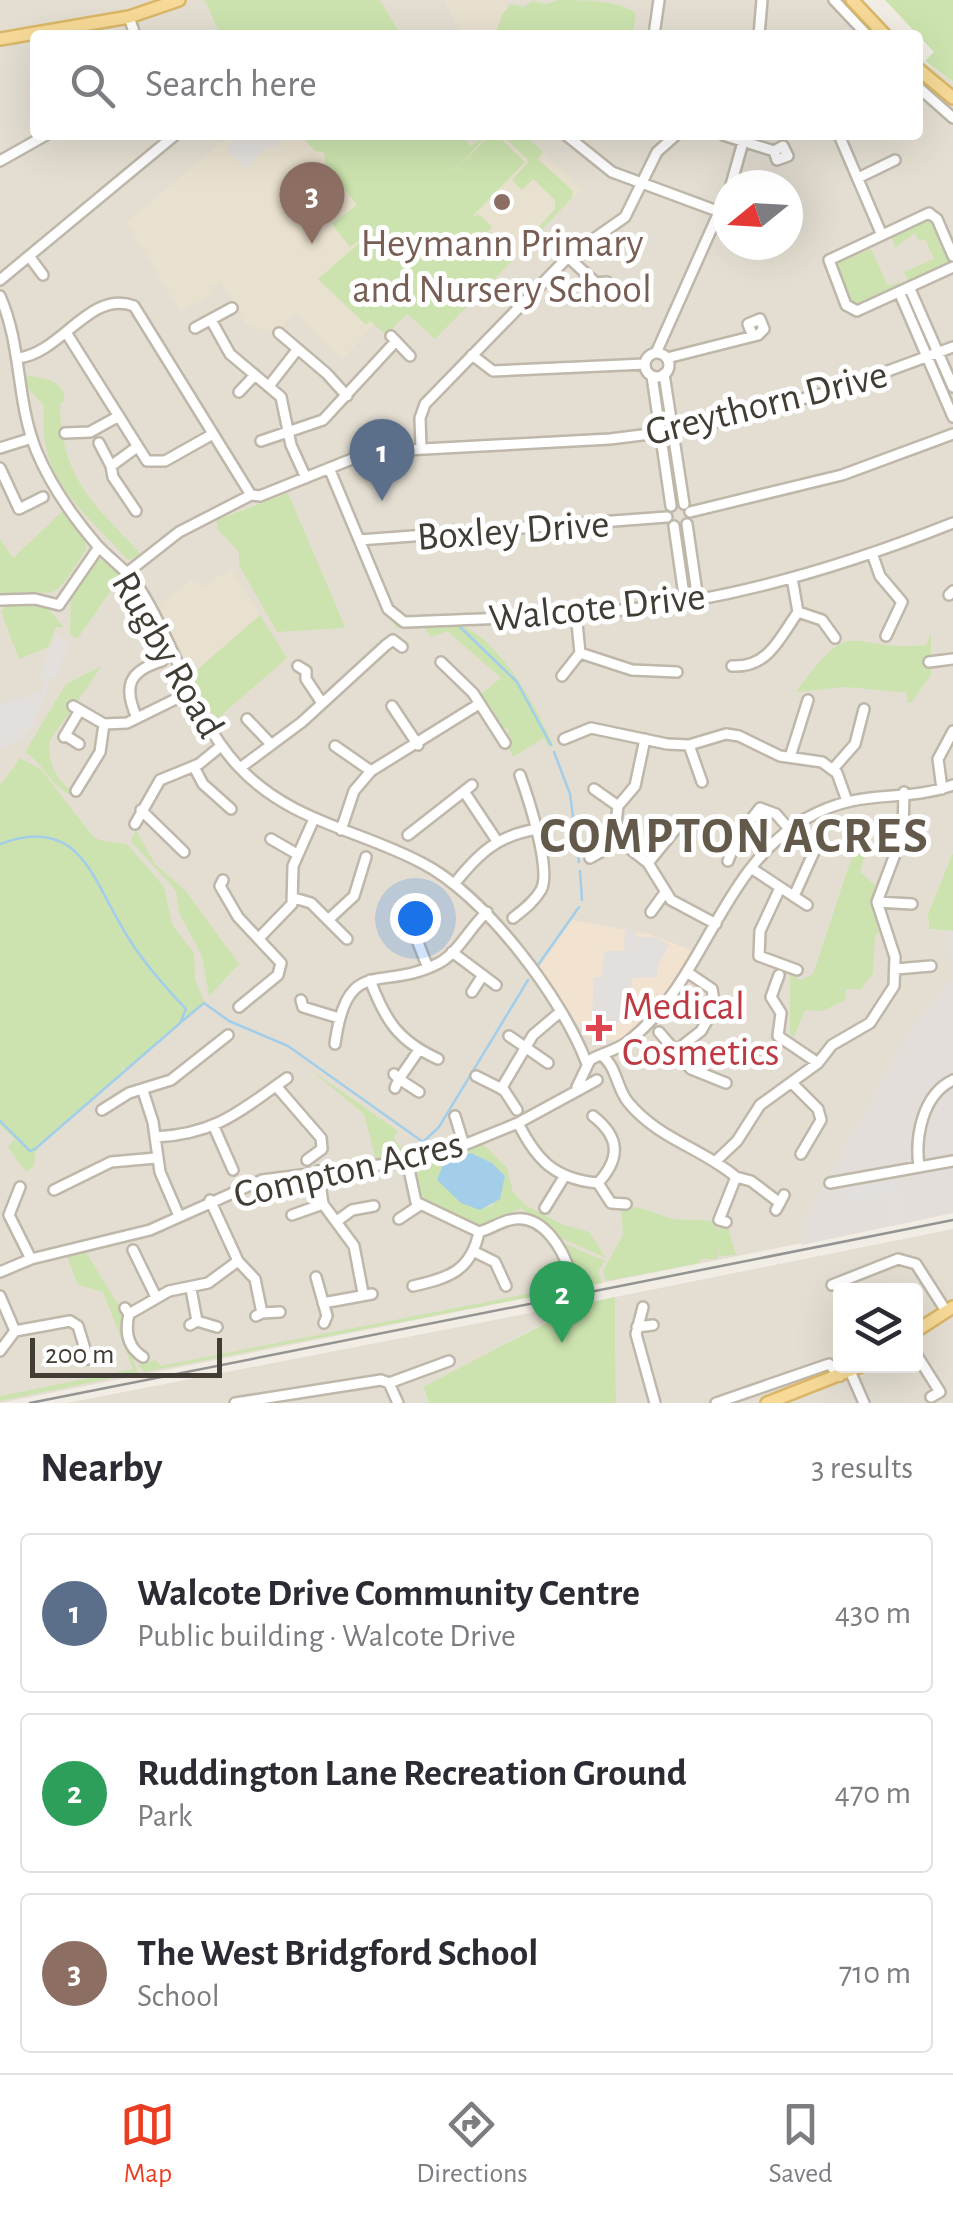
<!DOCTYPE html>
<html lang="en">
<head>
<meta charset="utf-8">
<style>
  body { margin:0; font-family:"Alegreya Sans",sans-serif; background:#f7f7f7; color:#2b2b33 }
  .controls { position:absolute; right:30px; bottom:30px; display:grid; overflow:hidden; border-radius:10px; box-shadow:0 10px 40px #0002 }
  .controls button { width:90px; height:90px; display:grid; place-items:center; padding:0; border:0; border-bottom:2px solid #e1e1e2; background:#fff; color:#2b2b33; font:50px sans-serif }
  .compass { position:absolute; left:713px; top:170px; width:90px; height:90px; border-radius:50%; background:#fff; box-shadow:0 10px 40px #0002; rotate:252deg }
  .scale { position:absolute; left:30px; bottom:25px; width:192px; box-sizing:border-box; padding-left:10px; border:5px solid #423d34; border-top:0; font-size:28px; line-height:35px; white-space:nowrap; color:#423d34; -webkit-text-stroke:8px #fff; paint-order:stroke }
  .you { position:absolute; left:415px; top:918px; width:35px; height:35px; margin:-25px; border:8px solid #fff; border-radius:50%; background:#1a73e8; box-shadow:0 0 0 15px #1a73e833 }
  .badge { display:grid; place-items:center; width:65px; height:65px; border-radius:50%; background:#eb3d21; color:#fff; font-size:32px; font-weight:700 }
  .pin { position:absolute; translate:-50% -82px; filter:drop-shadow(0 2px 5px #0008) }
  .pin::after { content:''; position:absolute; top:52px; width:35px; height:30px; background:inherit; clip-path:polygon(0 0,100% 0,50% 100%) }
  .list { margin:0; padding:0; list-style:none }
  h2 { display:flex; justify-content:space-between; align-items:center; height:130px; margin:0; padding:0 40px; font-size:42px }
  h2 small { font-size:32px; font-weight:400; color:#7c7c81 }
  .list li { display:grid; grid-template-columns:65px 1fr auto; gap:30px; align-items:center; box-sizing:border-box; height:160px; margin:0 20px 20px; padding:0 20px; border:2px solid #e1e1e2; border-radius:10px }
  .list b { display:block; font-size:38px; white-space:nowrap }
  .list p { margin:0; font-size:32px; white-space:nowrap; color:#7c7c81 }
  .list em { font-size:32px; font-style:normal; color:#7c7c81 }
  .icon { flex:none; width:55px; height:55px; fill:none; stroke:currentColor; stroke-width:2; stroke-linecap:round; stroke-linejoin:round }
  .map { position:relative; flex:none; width:953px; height:1403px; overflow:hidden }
  .search { position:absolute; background:#fff; box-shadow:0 10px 40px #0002; left:30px; right:30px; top:30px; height:110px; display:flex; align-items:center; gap:25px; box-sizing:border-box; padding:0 35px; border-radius:10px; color:#7c7c81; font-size:38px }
  .sheet { height:670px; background:#fff }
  nav { display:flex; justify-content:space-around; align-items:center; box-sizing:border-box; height:140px; border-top:2px solid #e1e1e2; background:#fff; font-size:28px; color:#7c7c81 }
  nav a { display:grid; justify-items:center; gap:5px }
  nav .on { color:#eb3d21 }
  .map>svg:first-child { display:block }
  .residential { fill:#e4ded2; fill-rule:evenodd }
  .commercial { fill:#f2e3d0 }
  .industrial { fill:#e3ded9 }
  .education { fill:#e9e1cf }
  .green { fill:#cce3af; fill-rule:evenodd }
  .parking { fill:#e2dfdc }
  .water { fill:#a3ceea }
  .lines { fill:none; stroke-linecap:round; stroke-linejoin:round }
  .stream { stroke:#a3ceea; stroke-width:2.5 }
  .minor-casing { stroke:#beb7aa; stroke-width:14 }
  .major-casing { stroke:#dab768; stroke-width:16 }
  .minor { stroke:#fff; stroke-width:9 }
  .major { stroke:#f7da97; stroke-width:11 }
  .tram { stroke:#939393; stroke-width:2.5 }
  .education-dot { fill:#8d6e63; stroke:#fff; stroke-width:4 }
  .health-dot { fill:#e0444e; stroke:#fff; stroke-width:4 }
  .labels { text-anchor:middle; stroke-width:10; stroke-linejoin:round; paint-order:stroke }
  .education-label { font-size:40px; fill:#785e54; stroke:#fff }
  .street-label { font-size:40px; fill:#423d34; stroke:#fff }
  .health-label { font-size:40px; fill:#be3a42; stroke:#fff; text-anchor:start }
  .district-label { font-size:50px; font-weight:bold; letter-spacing:2.5px; fill:#645a4c; stroke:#fff }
</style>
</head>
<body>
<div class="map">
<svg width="953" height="1403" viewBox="0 0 953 1403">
  <rect width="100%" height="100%" fill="#f1ede4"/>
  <path class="residential" d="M0 0H863L896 35H35V135H918V58L953 82V852L928 914 929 929 953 931V1213L0 1403ZM728 185H788V245H728Z
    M953 1229V1403H616L615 1297ZM840 1290H916V1366H840Z
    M582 1303 423 1388 429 1403H67Z"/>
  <path class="commercial" d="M572 920 649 934 694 951 658 1005 618 1041 587 1037 538 969Z"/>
  <path class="industrial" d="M947 928 953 931V1213L801 1245 804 1220 909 1031 953 977Z"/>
  <path class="education" d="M445 0H504L515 35H462Z
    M230 135H463L470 146 484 135H524L581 189 435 339 407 314 386 336 374 325 342 359 295 313 274 334 246 324 221 282 210 288 213 294 180 312 127 222Z
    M231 569 287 658 216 720 157 606 191 580 202 587Z"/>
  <path class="green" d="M205 0H380L401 35H220Z
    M558 0C584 0 617 0 636 13L633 32 495 35 502 15 511 4 524 7 532 1 546 4Z
    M885 0H953V82L925 61 934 52Z
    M301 135H463L470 146 487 135 452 174 490 135H497L525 162 471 218 478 214 492 226 488 231 514 259 435 339 407 314 386 335 370 321 366 325 318 279 378 227 350 247 332 224 357 205 326 165 324 152 315 151Z
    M502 135H524L543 152 538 159 573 191 572 198 534 238 531 235 555 209V200L533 179 522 190 512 180 529 161Z
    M930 217 950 260 947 267 909 284 904 272 934 259 925 239 919 241 915 233 895 248 892 238Z
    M871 249 888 286 900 282 903 287 858 305 850 302 834 264Z
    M25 375C44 379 63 378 65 401L60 404C61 479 94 504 142 555L128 560C83 509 37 481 44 406L25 385Z
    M288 493 345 627V628L277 632 239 565V552L217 529V520Z
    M64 510 85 538 86 550C44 614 63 584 0 595V539L13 558Z
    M99 559 117 569 128 583 112 589 77 639 70 634 71 593 85 570Z
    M19 600 45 605 64 627H56L48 647 19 659 1 612 10 601Z
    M260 615 287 658 216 720 190 676Z
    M391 620C410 626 433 617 452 622 497 633 537 707 553 745L549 747 544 738 513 757 506 741 509 729 500 728 481 694 501 678 447 631 432 637 423 627 397 628Z
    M931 633V675L911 703 907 702V693L846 687 796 692C854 610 849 653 926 645Z
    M102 666 50 740C47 759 55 780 72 790L70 795C51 786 45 765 25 752L66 684Z
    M20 758 41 769 91 834 99 840 127 844 164 887 172 924 194 953 195 980 205 1003 125 1071 118 1060 123 1071 45 1139 35 1153 34 1166 26 1172 8 1147 15 1139 0 1125V786Z
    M861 829 865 854 860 872 875 885 873 909 879 933 875 935 873 973 862 989H845L846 1000 822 1011 805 1010 794 1037 790 1033V973L800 980 813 974Z
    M136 830 155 864 185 890 239 964 209 996 202 956 179 913 176 891 131 841Z
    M953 852V931L929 929 928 914Z
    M307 1067 398 1131 394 1138 404 1152 376 1160 364 1114Z
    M483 1144 507 1168 513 1192 525 1205 564 1225 589 1232 606 1258 558 1237 521 1208 479 1227 418 1198 412 1168ZM471 1153 492 1163 505 1176 492 1206C472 1212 461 1203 448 1189Z
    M625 1206C645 1207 657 1215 674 1219 689 1221 704 1218 717 1223L718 1234 720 1224 728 1228 736 1255 719 1256 718 1240V1259H699L700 1263 606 1281 603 1271 623 1235 621 1209Z
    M559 1241 605 1261 598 1272 602 1283 144 1372 138 1365 156 1360 160 1366 573 1285Z
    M85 1251 124 1314 121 1325 138 1373 0 1401V1396L133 1369 103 1292 78 1285 66 1254Z
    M615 1297 616 1403H429L423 1387 582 1304Z"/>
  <path class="parking" d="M242 135H280L284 139 273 148 266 146 246 169 225 149Z
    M56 634 69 645 55 678 51 677 34 725 24 734 25 739 0 749V704L41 692 45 680 39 676Z
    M625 928 636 931V937H656L669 945 658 965 657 977 632 978 629 1023 596 1022 592 1014 594 977H602L604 951H624Z
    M898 1179 905 1221 891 1223 887 1197 844 1204 848 1187Z"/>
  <path class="water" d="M471 1153 492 1163 505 1176 500 1199 480 1210 461 1203 437 1180 443 1165Z"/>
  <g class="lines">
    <path class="stream" d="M458 625 517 682 551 745
      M554 752 570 794 579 862
      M0 844C78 814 92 877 123 929 140 959 162 984 186 1009L180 1023 204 1003 229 1021 288 1046 423 1142 439 1127 528 980
      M580 871 582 900
      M538 965 579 907
      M0 1121 30 1151 35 1149 179 1024"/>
    <defs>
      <path id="minor" d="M834 0 867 35
        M129 17 135 35
        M654 35 659 0
        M759 35 762 0
        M918 87 953 118
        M566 135 612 172 728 215
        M723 135 774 151 777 160 788 156 783 146 774 151
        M839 135 881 233
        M0 161 46 135
        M858 178 895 160
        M731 185 745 135
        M29 256 43 275
        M953 256 937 219 929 213 829 260 846 305 857 311 953 267
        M568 257 596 283 607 282 608 295 595 294 596 283
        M0 280 175 135
        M910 289 953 387
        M900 294 953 417
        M0 296C22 345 16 400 36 450 50 484 73 517 97 545 113 562 131 573 143 594 178 651 192 715 237 765 289 822 358 829 422 863 485 895 563 999 587 1064
        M211 320 230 354 281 397 291 445 306 478
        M195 328 232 308
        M279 333 326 373
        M67 334 147 461H165L213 434
        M391 336 410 356
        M656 353 728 192
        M645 365a12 12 0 1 1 24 0a12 12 0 1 1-24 0Z
        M472 355 493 371 645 364
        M18 358C62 353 90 289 134 306L251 495
        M667 358 758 335 764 329 760 319 748 324 752 334
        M664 374 684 504
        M328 375 347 396
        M652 376 671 506
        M269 386 297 350
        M239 392 253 377
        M65 433 90 432 119 416
        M261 441 323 420 396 341
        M99 443 111 466 137 447
        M0 448 32 438
        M421 449 420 418 425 404 568 257 625 217 657 152 676 135
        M111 466 113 477 136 511
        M0 468 19 509 43 497
        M329 468 388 609 404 622C501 618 600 617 695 600 784 584 870 556 953 523
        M690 512 842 475 953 434
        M687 524 698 600
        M674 526 685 602
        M359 540 667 517
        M872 553 880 576 902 602 886 636
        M128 572 179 532 251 495 260 496 352 459 387 451 610 439 690 429 839 389 953 347
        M949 595 953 591
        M0 600 35 599 59 605 99 547
        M798 612 822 620 835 638
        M576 613 580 653 632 670 677 672
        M441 662 473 693 505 743
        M929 662 953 659
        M298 666 306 671V679L322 703
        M732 666C768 668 779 639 798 612L792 578
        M562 676 580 653
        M73 706 104 724 100 752 76 791
        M392 706 418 745
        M137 718C123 687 128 671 162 661
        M247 719 269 742
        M104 724 127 723 190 692
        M65 735 79 744
        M64 737 80 710
        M564 739 591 728 667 744 689 745 726 734 739 736 780 756 822 762 837 773 847 801
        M645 739 635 786 618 806 615 831 620 841 648 863 671 900 716 924
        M689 745 702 782
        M335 746 371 771
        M790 757 808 700
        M194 767 203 784 231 809
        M240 768 302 722 386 645 393 640 402 647
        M833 769 855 744 864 709
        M594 789 618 806
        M942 789 938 759 953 731
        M465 793 497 841
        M141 810 184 852
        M135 824 160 780 199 764 221 746
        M341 830 354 791 371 771 479 704
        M408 835 472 785
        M271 839 297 854
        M590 858 620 841
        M728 861 737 837 760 808 776 814 790 830
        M648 863 679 825
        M751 868 807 905
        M223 880 220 886 238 917 281 963 278 975 239 1007
        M455 883C479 853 498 835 538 829
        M780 888 760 931 759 956 797 970
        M794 896 822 834
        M294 898 311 903 347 939
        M877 902 912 904
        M651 912 664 894
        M513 918C523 910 534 902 541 890 552 870 528 797 520 775
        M328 920 354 896 366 857
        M259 938 292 904 293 866 313 821
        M452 952 496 985
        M428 968 417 940 422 914 430 916
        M896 969 931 966
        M779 975 771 997 781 1013 778 1036 818 1063
        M370 980C385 1020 398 1041 438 1059
        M472 992 483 975
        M301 1000 303 1007 339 1018
        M659 1032 691 1069 726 1083
        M509 1036 548 1063
        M335 1044C347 953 382 993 439 963 458 953 470 927 487 912
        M678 1049 701 1031 715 1007 712 989 687 972
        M419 1050 399 1079 419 1092
        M602 1056C616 1065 617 1089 628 1102 658 1139 702 1148 736 1177L719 1220 726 1222
        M394 1074 399 1079 395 1088
        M476 1076 504 1090 517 1110
        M792 1083 818 1109 821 1120 801 1154
        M276 1086 321 1138 322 1149 307 1160
        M577 1087 590 1060C603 1052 617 1051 630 1040 705 980 720 869 805 819 862 786 902 804 953 785
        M501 1089 533 1035 559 1013
        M143 1091 153 1122 160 1172 179 1216
        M102 1110 129 1093 171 1080 228 1035
        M455 1116 464 1145
        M593 1116C620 1137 621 1158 598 1183
        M518 1123C537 1161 555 1179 598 1183
        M214 1127 233 1170
        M156 1137C216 1134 240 1111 287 1078
        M718 1159 737 1141 760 1105 818 1063 832 1045 870 1023 894 986 895 957 877 902 903 833 904 792
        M407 1160 416 1202 479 1232C490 1229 500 1222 510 1220 543 1211 565 1252 571 1277
        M919 1167C915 1137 922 1095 953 1080
        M318 1171 323 1204 354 1246 363 1293
        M736 1177 751 1181 780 1203
        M598 1183 611 1203 626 1204
        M830 1183 953 1161
        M54 1190 111 1162 156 1158
        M545 1208 564 1177
        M776 1210 784 1195
        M9 1215 31 1259
        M9 1215 20 1187
        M292 1215 323 1204
        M399 1219 420 1205
        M337 1221 352 1210 374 1206
        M133 1250 156 1297
        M475 1252 495 1262 506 1286
        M238 1261 255 1279 262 1313 256 1316
        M0 1272 31 1259 150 1230 262 1180 395 1163 464 1145 518 1123 597 1080
        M316 1277 327 1316 324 1323
        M832 1285 898 1259 916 1264 946 1311
        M413 1286C449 1278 471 1271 479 1232
        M0 1296 15 1331 0 1351
        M323 1303 372 1294
        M643 1307 636 1334 655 1403
        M125 1308 129 1314 169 1291 208 1283 238 1261 210 1200
        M262 1313 280 1312
        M129 1314C125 1331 127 1347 143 1357
        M197 1321 217 1327
        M190 1325 197 1321 191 1289
        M637 1327 653 1325
        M15 1331 70 1321 78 1326 88 1359
        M916 1354 940 1392 931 1397
        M850 1371 864 1403
        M389 1383 449 1361
        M235 1403 381 1380 389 1383 398 1403
        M716 1403 829 1364 840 1376"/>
      <path id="major" d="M852 0 885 35
        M0 39 129 17 179 0
        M918 69 953 98
        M916 1331 953 1307
        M767 1403 861 1366"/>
    </defs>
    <use href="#minor" class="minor-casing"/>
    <use href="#major" class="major-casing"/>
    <use href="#minor" class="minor"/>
    <use href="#major" class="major"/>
    <path class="tram" d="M30 1403 953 1220"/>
  </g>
  <circle class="education-dot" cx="502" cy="202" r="10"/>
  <path class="health-dot" d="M594 1013h10v10h10v10h-10v10h-10v-10h-10v-10h10z"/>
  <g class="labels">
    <g class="education-label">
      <text x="502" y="256">Heymann Primary<tspan x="502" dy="46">and Nursery School</tspan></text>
    </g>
    <g class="street-label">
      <text transform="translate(766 402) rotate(-14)" y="14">Greythorn Drive</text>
      <text transform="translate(513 529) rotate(-4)" y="14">Boxley Drive</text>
      <text transform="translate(597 606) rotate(-6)" y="14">Walcote Drive</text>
      <text transform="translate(169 654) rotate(60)" y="14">Rugby Road</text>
      <text transform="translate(348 1168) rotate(-13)" y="14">Compton Acres</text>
    </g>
    <g class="health-label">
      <text x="622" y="1019">Medical<tspan x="622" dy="46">Cosmetics</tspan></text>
    </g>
    <g class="district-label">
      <text x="735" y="852">COMPTON ACRES</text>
    </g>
  </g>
</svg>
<div class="controls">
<button><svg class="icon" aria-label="layers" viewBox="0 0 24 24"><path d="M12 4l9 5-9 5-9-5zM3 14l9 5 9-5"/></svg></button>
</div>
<svg class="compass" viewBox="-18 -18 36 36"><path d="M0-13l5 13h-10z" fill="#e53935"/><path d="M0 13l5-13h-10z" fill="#7c7c81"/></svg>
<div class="scale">200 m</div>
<div class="you"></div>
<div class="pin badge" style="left:382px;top:501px;background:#5c6f8a">1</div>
<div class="pin badge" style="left:562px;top:1343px;background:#2e9e5b">2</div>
<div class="pin badge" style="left:312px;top:244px;background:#8d6e63">3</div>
<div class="search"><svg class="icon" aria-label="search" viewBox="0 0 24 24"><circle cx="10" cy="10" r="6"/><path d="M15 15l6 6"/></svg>Search here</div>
</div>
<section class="sheet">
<h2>Nearby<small>3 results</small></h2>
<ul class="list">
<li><span class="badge" style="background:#5c6f8a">1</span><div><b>Walcote Drive Community Centre</b><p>Public building · Walcote Drive</p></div><em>430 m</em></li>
<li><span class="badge" style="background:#2e9e5b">2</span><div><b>Ruddington Lane Recreation Ground</b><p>Park</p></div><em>470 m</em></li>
<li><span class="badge" style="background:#8d6e63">3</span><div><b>The West Bridgford School</b><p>School</p></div><em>710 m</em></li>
</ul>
</section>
<nav>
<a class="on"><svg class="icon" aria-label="map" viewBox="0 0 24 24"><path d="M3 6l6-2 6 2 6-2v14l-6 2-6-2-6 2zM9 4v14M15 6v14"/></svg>Map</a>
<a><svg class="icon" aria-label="directions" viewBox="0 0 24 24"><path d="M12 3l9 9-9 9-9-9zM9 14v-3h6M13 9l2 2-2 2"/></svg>Directions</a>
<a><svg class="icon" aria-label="saved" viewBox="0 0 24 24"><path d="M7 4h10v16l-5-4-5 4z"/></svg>Saved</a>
</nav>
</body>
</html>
